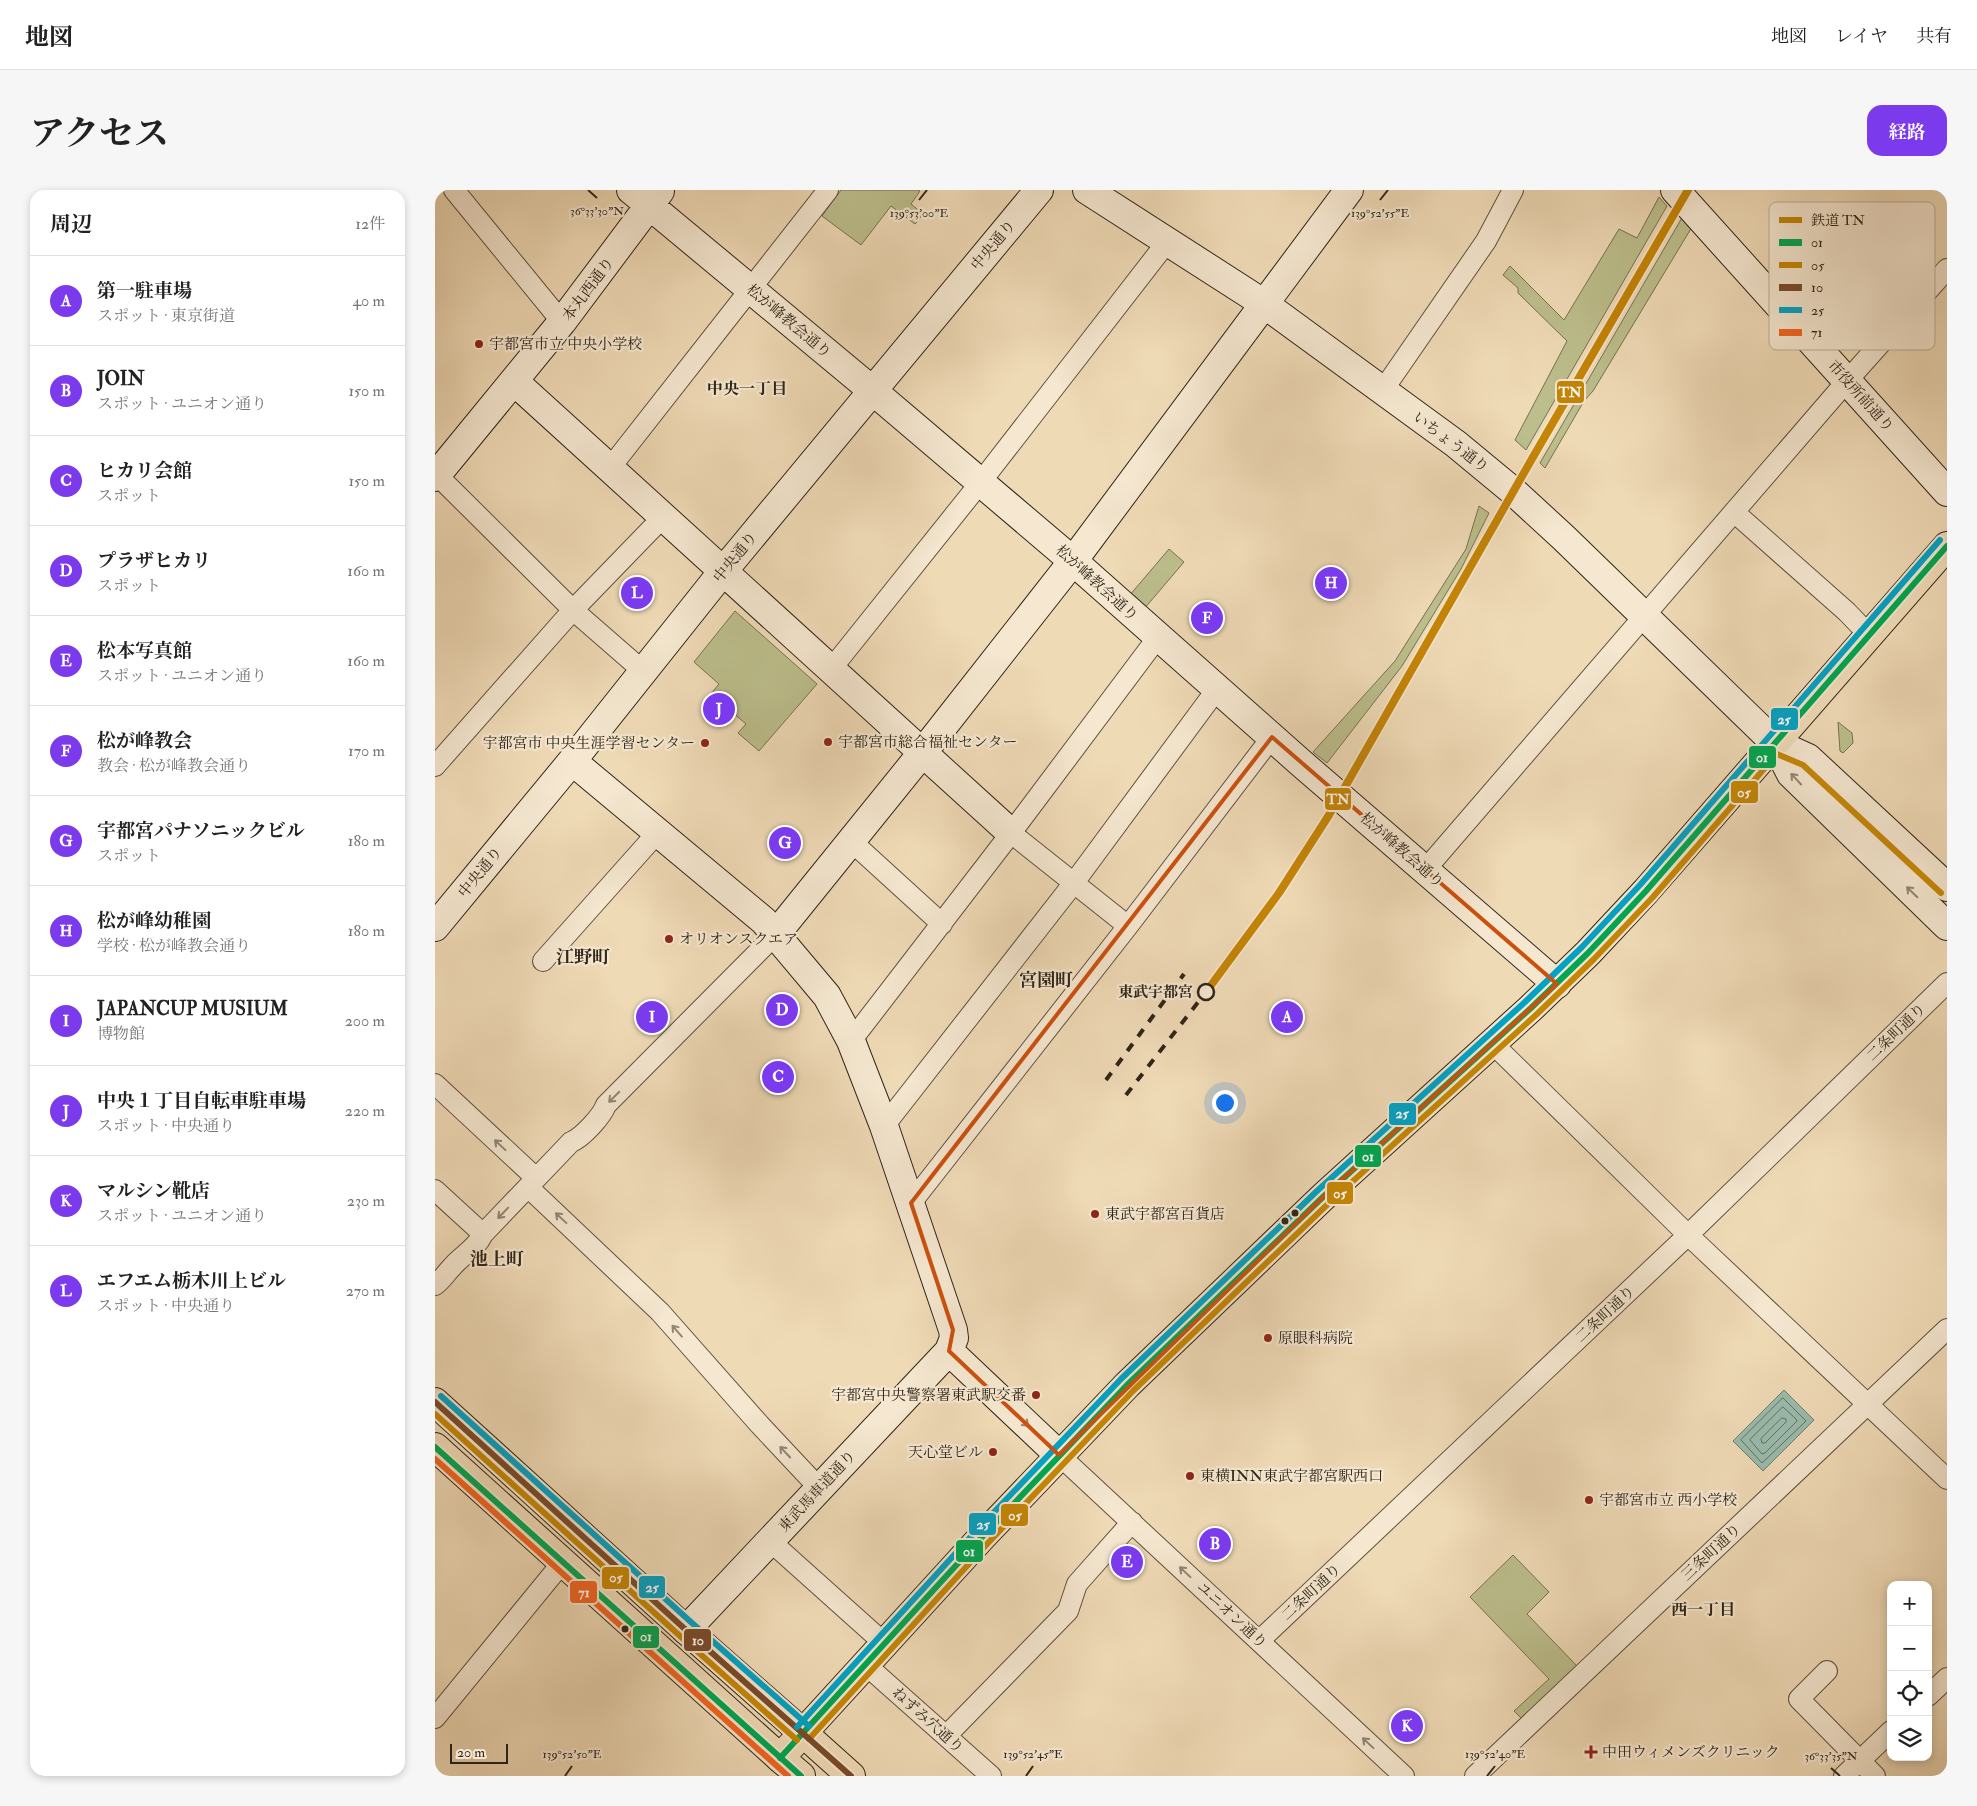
<!DOCTYPE html>
<html lang="ja">
<head>
<meta charset="utf-8">
<style>
  body { margin:0; font-family:"IM FELL Double Pica","Noto Serif JP",serif; background:#f6f6f6; color:#222 }
  .controls { position:absolute; right:15px; bottom:15px; display:grid; overflow:hidden; border-radius:10px; box-shadow:0 2px 8px #0003 }
  .controls button { width:45px; height:45px; display:grid; place-items:center; padding:0; border:0; border-bottom:1px solid #e0e0e0; background:#fff; color:#222; font:25px sans-serif }
  .scale { position:absolute; left:15px; bottom:12px; width:58px; box-sizing:border-box; padding-left:5px; border:2px solid #2f2519; border-top:0; font-size:14px; line-height:18px; white-space:nowrap; color:#2f2519; -webkit-text-stroke:4px #f5e7d0; paint-order:stroke }
  .you { position:absolute; left:789px; top:912px; width:18px; height:18px; margin:-12px; border:4px solid #fff; border-radius:50%; background:#1a73e8; box-shadow:0 0 0 8px #1a73e833 }
  .badge { display:grid; place-items:center; width:32px; height:32px; border-radius:50%; background:#7c3aed; color:#fff; font-size:16px; font-weight:700 }
  .pin { position:absolute; translate:-50% -50%; border:2px solid #fff; box-shadow:0 1px 5px #0006 }
  .list { margin:0; padding:0; list-style:none }
  h2 { display:flex; justify-content:space-between; align-items:center; height:65px; margin:0; padding:0 20px; font-size:21px }
  h2 small { font-size:16px; font-weight:400; color:#767676 }
  .list li { display:grid; grid-template-columns:32px 1fr auto; gap:15px; align-items:center; box-sizing:border-box; height:90px; padding:0 20px; border-top:1px solid #e0e0e0 }
  .list b { display:block; font-size:19px; white-space:nowrap }
  .list p { margin:0; font-size:16px; white-space:nowrap; color:#767676 }
  .list em { font-size:16px; font-style:normal; color:#767676 }
  .icon { flex:none; width:28px; height:28px; fill:none; stroke:currentColor; stroke-width:2; stroke-linecap:round; stroke-linejoin:round }
  .map { position:relative; flex:none; width:1512px; height:1586px; overflow:hidden; border-radius:15px }
  header { display:flex; align-items:center; gap:30px; box-sizing:border-box; height:70px; padding:0 25px; background:#fff; border-bottom:1px solid #e0e0e0 }
  header strong { font-size:24px }
  nav { display:flex; gap:28px; margin-inline-start:auto; font-size:18px }
  .intro { display:flex; align-items:center; justify-content:space-between; box-sizing:border-box; height:120px; padding:0 30px }
  h1 { margin:0; font-size:35px }
  .button { padding:12px 22px; border-radius:15px; background:#7c3aed; color:#fff; font-size:18px; font-weight:700 }
  main { display:flex; gap:30px; padding:0 30px }
  aside { flex:1; background:#fff; border-radius:15px; box-shadow:0 2px 8px #0003 }
  .map>svg:first-child { display:block }
  .green { fill:#bcbe8c; stroke:#767252 }
  .water { fill:#9abbad; stroke:#6f7f72 }
  .lines { fill:none; stroke-linecap:round; stroke-linejoin:round }
  .shore { stroke:#647063; stroke-width:1 }
  .street-casing { stroke:#5f5240; stroke-width:22 }
  .secondary-casing { stroke:#2f2519; stroke-width:30 }
  .primary-casing { stroke:#2f2519; stroke-width:30 }
  .highway-casing { stroke:#2f2519; stroke-width:30 }
  .street { stroke:#f5e7d0; stroke-width:20 }
  .secondary { stroke:#f5e7d0; stroke-width:28 }
  .primary { stroke:#efdab6; stroke-width:28 }
  .highway { stroke:#efdab6; stroke-width:28 }
  .rail { stroke:#2f2519; stroke-width:4; stroke-dasharray:9 9; stroke-linecap:butt }
  .bus-1-casing { stroke:#f5e7d0; stroke-width:10 }
  .bus-2-casing { stroke:#f5e7d0; stroke-width:10 }
  .bus-3-casing { stroke:#f5e7d0; stroke-width:10 }
  .bus-4-casing { stroke:#f5e7d0; stroke-width:10 }
  .bus-5-casing { stroke:#f5e7d0; stroke-width:10 }
  .bus-1 { stroke:#00a651; stroke-width:6 }
  .bus-2 { stroke:#c58606; stroke-width:6 }
  .bus-3 { stroke:#7a4b2a; stroke-width:6 }
  .bus-4 { stroke:#02a2c5; stroke-width:6 }
  .bus-5 { stroke:#f26522; stroke-width:6 }
  .rail-1-casing { stroke:#f5e7d0; stroke-width:11 }
  .rail-1 { stroke:#c48406; stroke-width:8 }
  .oneway { stroke:#928674 }
  .marked { fill:none; stroke:#cc510e; stroke-width:4; stroke-linejoin:round }
  .ticks { fill:none; stroke:#2f2519; stroke-width:2 }
  .poi-dot { fill:#8f2418; stroke:#f5e7d0; stroke-width:2 }
  .stop-dot { fill:#f5e7d0; stroke:#2f2519; stroke-width:2.5 }
  .bus-dot { fill:#2f2519; stroke:#f5e7d0; stroke-width:2 }
  .labels { text-anchor:middle; stroke-width:4.5; stroke-linejoin:round; paint-order:stroke }
  .street-label { font-size:15px; fill:#2f2519; stroke:#f5e7d0 }
  .poi-label { font-size:15px; fill:#2f2519; stroke:#f5e7d0; text-anchor:start }
  .stop-label { font-size:15px; font-weight:bold; fill:#2f2519; stroke:#f5e7d0; text-anchor:end }
  .neighbourhood-label { font-size:16px; font-weight:bold; fill:#2f2519; stroke:#f5e7d0 }
  .quarter-label { font-size:18px; font-weight:bold; fill:#2f2519; stroke:#f5e7d0 }
  .key { fill:#f5e7d0; stroke:#baad99; stroke-width:1 }
  .key-label { font-size:14px; fill:#2f2519 }
  .ticks-label { font-size:12px; text-anchor:middle; fill:#2f2519; stroke:#f5e7d0; stroke-width:4.5; stroke-linejoin:round; paint-order:stroke }
  .line-badge { stroke:#f5e7d0; stroke-width:2 }
  .badge-label { font-size:14px; text-anchor:middle; font-weight:bold; fill:#fff }
</style>
</head>
<body>
<header>
<strong>地図</strong>
<nav><a>地図</a><a>レイヤ</a><a>共有</a></nav>
</header>
<div class="intro"><h1>アクセス</h1><a class="button">経路</a></div>
<main>
<aside>
<h2>周辺<small>12件</small></h2>
<ul class="list">
<li><span class="badge">A</span><div><b>第一駐車場</b><p>スポット · 東京街道</p></div><em>40 m</em></li>
<li><span class="badge">B</span><div><b>JOIN</b><p>スポット · ユニオン通り</p></div><em>150 m</em></li>
<li><span class="badge">C</span><div><b>ヒカリ会館</b><p>スポット</p></div><em>150 m</em></li>
<li><span class="badge">D</span><div><b>プラザヒカリ</b><p>スポット</p></div><em>160 m</em></li>
<li><span class="badge">E</span><div><b>松本写真館</b><p>スポット · ユニオン通り</p></div><em>160 m</em></li>
<li><span class="badge">F</span><div><b>松が峰教会</b><p>教会 · 松が峰教会通り</p></div><em>170 m</em></li>
<li><span class="badge">G</span><div><b>宇都宮パナソニックビル</b><p>スポット</p></div><em>180 m</em></li>
<li><span class="badge">H</span><div><b>松が峰幼稚園</b><p>学校 · 松が峰教会通り</p></div><em>180 m</em></li>
<li><span class="badge">I</span><div><b>JAPANCUP MUSIUM</b><p>博物館</p></div><em>200 m</em></li>
<li><span class="badge">J</span><div><b>中央１丁目自転車駐車場</b><p>スポット · 中央通り</p></div><em>220 m</em></li>
<li><span class="badge">K</span><div><b>マルシン靴店</b><p>スポット · ユニオン通り</p></div><em>230 m</em></li>
<li><span class="badge">L</span><div><b>エフエム栃木川上ビル</b><p>スポット · 中央通り</p></div><em>270 m</em></li>
</ul>
</aside>
<div class="map">
<svg width="1512" height="1586" viewBox="0 0 1512 1586">
  <rect width="100%" height="100%" fill="#efdab6"/>
  <filter id="stains"><feTurbulence type="fractalNoise" baseFrequency=".004" numOctaves="4"/><feColorMatrix values="0 0 0 0 .2 0 0 0 0 .09 0 0 0 0 .02 0 0 0 .5 -.17"/></filter>
  <radialGradient id="worn" r=".72"><stop offset=".6" stop-color="#630" stop-opacity="0"/><stop offset="1" stop-color="#630" stop-opacity=".3"/></radialGradient>
  <path class="green" d="M406 0H483L485 1 476 14 488 24 480 34 456 16 426 55 387 26Z
    M1224 7 1232 16 1091 260 1080 250 1132 151 1083 103V98L1068 85 1075 76 1129 130 1184 39 1202 48Z
    M1248 26 1257 37 1158 201 1149 211 1110 278 1105 273Z
    M1044 316 1054 323 1026 379 967 476 892 573 878 562 960 471 1031 359Z
    M734 359 749 372 709 419 694 406Z
    M300 421 382 494 324 561 303 543 311 534 276 504 284 494 259 472Z
    M1403 532 1417 543 1418 553 1408 563 1405 561Z
    M1078 1365 1114 1402 1092 1424 1143 1477 1088 1530 1079 1521 1114 1489 1035 1407Z"/>
  <path class="water" d="M1349 1200 1379 1230 1328 1281 1298 1251Z"/>
  <g class="lines">
    <path class="shore" d="M1348 1208 1371 1231 1327 1273 1306 1250Z
      M1348 1217 1361 1229 1362 1231 1330 1263 1327 1264 1315 1250Z
      M1347 1228 1351 1229V1232L1330 1253H1327L1326 1249Z"/>
    <defs>
      <path id="street" d="M19 0 127 132
        M948 200 1051 51 1078 0
        M175 278 393 0
        M2 285 138 420 208 481
        M1299 322 1412 422 1434 445
        M397 478 545 293 732 52
        M0 576 138 420 229 326
        M576 643 693 736
        M416 651 507 734
        M990 680 1412 191 1512 79
        M108 771 223 642
        M416 851 576 643 723 447
        M1057 853 1253 1045 1512 1289
        M0 894 101 988
        M449 936 638 694 782 499
        M93 997 225 1122 325 1235 384 1298
        M0 1000 48 1044
        M476 1013 693 736 837 547
        M0 1095C7 1090 11 1083 17 1077 27 1065 41 1059 48 1044L136 952C147 948 167 926 171 915L341 744
        M624 1265 969 1586
        M335 1351 450 1454
        M824 1451 1253 1045 1512 793
        M431 1475 556 1586
        M1392 1481 1364 1509 1440 1586
        M1493 1506 1512 1488
        M0 1528 127 1373
        M511 1546 633 1421 642 1394 697 1332
        M1040 1586 1512 1139
        M1409 1586 1456 1541"/>
      <path id="secondary" d="M196 0 438 201 638 371 866 573 1122 794
        M652 0 828 113 1021 254 1079 302 1129 348 1340 553 1356 584 1512 736
        M1240 0 1512 302
        M80 192 576 643
        M0 287 127 132 225 1
        M1340 553 1373 568 1512 697
        M137 571 329 731 392 806 416 851 449 936 518 1140 519 1148 514 1161 251 1440
        M0 737 137 571 289 380 604 0
        M341 744 488 562 638 371 914 0
        M514 1161 624 1265"/>
      <path id="primary" d="M0 1212 251 1440 368 1543
        M0 1257 345 1568"/>
      <path id="highway" d="M368 1543 416 1586
        M366 1586 345 1568 547 1347 692 1195 889 1006 1096 818 1153 763 1211 701 1512 356"/>
    </defs>
    <use href="#street" class="street-casing"/>
    <use href="#secondary" class="secondary-casing"/>
    <use href="#primary" class="primary-casing"/>
    <use href="#highway" class="highway-casing"/>
    <use href="#street" class="street"/>
    <use href="#secondary" class="secondary"/>
    <use href="#primary" class="primary"/>
    <use href="#highway" class="highway"/>
    <path class="rail" d="M671 890 749 784
      M691 905 771 802"/>
    <defs>
      <path id="bus-1" d="M0 1257 366 1586
        M345 1568 547 1347 692 1195 889 1006 1096 818 1153 763 1211 701 1512 356"/>
      <path id="bus-2" d="M0 1224 245 1446 362 1550
        M374 1549 553 1353 698 1201 895 1012 1102 824 1159 769 1218 707 1342 564 1368 575 1506 703"/>
      <path id="bus-3" d="M0 1212 251 1440 416 1586"/>
      <path id="bus-4" d="M6 1206 257 1433 374 1536
        M362 1537 541 1341 686 1189 883 1000 1090 812 1147 757 1205 695 1505 350"/>
      <path id="bus-5" d="M0 1269 353 1586"/>
    </defs>
    <use href="#bus-1" class="bus-1-casing"/>
    <use href="#bus-2" class="bus-2-casing"/>
    <use href="#bus-3" class="bus-3-casing"/>
    <use href="#bus-4" class="bus-4-casing"/>
    <use href="#bus-5" class="bus-5-casing"/>
    <use href="#bus-1" class="bus-1"/>
    <use href="#bus-2" class="bus-2"/>
    <use href="#bus-3" class="bus-3"/>
    <use href="#bus-4" class="bus-4"/>
    <use href="#bus-5" class="bus-5"/>
    <defs>
      <path id="rail-1" d="M771 802 844 703 894 625 1098 267 1253 0"/>
    </defs>
    <use href="#rail-1" class="rail-1-casing"/>
    <use href="#rail-1" class="rail-1"/>
  </g>
  <defs><path id="oneway-shaft" d="M-6 0H5M1.5-3L5.5 0L1.5 3" fill="none" stroke-width="1.6" stroke-linecap="round" stroke-linejoin="round" transform="scale(1.25)"/></defs>
  <g class="oneway">
    <use href="#oneway-shaft" transform="translate(1361 589) rotate(-133)"/>
    <use href="#oneway-shaft" transform="translate(1477 702) rotate(-136)"/>
    <use href="#oneway-shaft" transform="translate(179 907) rotate(135)"/>
    <use href="#oneway-shaft" transform="translate(65 955) rotate(-137)"/>
    <use href="#oneway-shaft" transform="translate(68 1023) rotate(134)"/>
    <use href="#oneway-shaft" transform="translate(126 1028) rotate(-137)"/>
    <use href="#oneway-shaft" transform="translate(242 1141) rotate(-131)"/>
    <use href="#oneway-shaft" transform="translate(588 1231) rotate(43)"/>
    <use href="#oneway-shaft" transform="translate(350 1262) rotate(-133)"/>
    <use href="#oneway-shaft" transform="translate(750 1382) rotate(-137)"/>
    <use href="#oneway-shaft" transform="translate(933 1553) rotate(-137)"/>
  </g>
  <path class="marked" d="M837 547 1122 794 889 1006 624 1265 514 1161 518 1140 476 1013Z"/>
  <path class="ticks" d="M153 0 162 8M484 10 492 0M945 10 953 0M1396 1578 1405 1586M130 1586 137 1576M591 1586 598 1576M1052 1586 1060 1576"/>
  <g class="poi-dot">
    <circle cx="44" cy="154" r="5"/>
    <circle cx="393" cy="552" r="5"/>
    <circle cx="270" cy="553" r="5"/>
    <circle cx="234" cy="749" r="5"/>
    <circle cx="660" cy="1024" r="5"/>
    <circle cx="833" cy="1148" r="5"/>
    <circle cx="601" cy="1205" r="5"/>
    <circle cx="558" cy="1262" r="5"/>
    <circle cx="755" cy="1286" r="5"/>
    <circle cx="1154" cy="1310" r="5"/>
    <path d="M1153.5 1554.5h5v5h5v5h-5v5h-5v-5h-5v-5h5z"/>
  </g>
  <circle class="stop-dot" cx="771" cy="802" r="8"/>
  <g class="bus-dot">
    <circle cx="860" cy="1023" r="4.5"/>
    <circle cx="850" cy="1031" r="4.5"/>
    <circle cx="190" cy="1439" r="4.5"/>
  </g>
  <g class="labels">
    <g class="street-label">
      <text transform="translate(558 55) rotate(-50)" y="5">中央通り</text>
      <text transform="translate(153 99) rotate(-53)" y="5">本丸西通り</text>
      <text transform="translate(354 131) rotate(40)" y="5">松が峰教会通り</text>
      <text transform="translate(1426 206) rotate(48)" y="5">市役所前通り</text>
      <text transform="translate(1016 252) rotate(37)" y="5">いちょう通り</text>
      <text transform="translate(300 367) rotate(-51)" y="5">中央通り</text>
      <text transform="translate(662 393) rotate(42)" y="5">松が峰教会通り</text>
      <text transform="translate(967 660) rotate(41)" y="5">松が峰教会通り</text>
      <text transform="translate(45 682) rotate(-51)" y="5">中央通り</text>
      <text transform="translate(1461 842) rotate(-44)" y="5">二条町通り</text>
      <text transform="translate(1170 1124) rotate(-43)" y="5">二条町通り</text>
      <text transform="translate(382 1301) rotate(-47)" y="5">東武馬車道通り</text>
      <text transform="translate(1276 1362) rotate(-43)" y="5">三条町通り</text>
      <text transform="translate(876 1402) rotate(-43)" y="5">二条町通り</text>
      <text transform="translate(797 1425) rotate(43)" y="5">ユニオン通り</text>
      <text transform="translate(493 1530) rotate(42)" y="5">ねずみ穴通り</text>
    </g>
    <g class="poi-label">
      <text x="54" y="159">宇都宮市立 中央小学校</text>
      <text x="403" y="557">宇都宮市総合福祉センター</text>
      <text x="260" y="558" text-anchor="end">宇都宮市 中央生涯学習センター</text>
      <text x="244" y="754">オリオンスクエア</text>
      <text x="670" y="1029">東武宇都宮百貨店</text>
      <text x="843" y="1153">原眼科病院</text>
      <text x="591" y="1210" text-anchor="end">宇都宮中央警察署東武駅交番</text>
      <text x="548" y="1267" text-anchor="end">天心堂ビル</text>
      <text x="765" y="1291">東横INN東武宇都宮駅西口</text>
      <text x="1164" y="1315">宇都宮市立 西小学校</text>
      <text x="1167" y="1567">中田ウィメンズクリニック</text>
    </g>
    <g class="stop-label">
      <text x="758" y="807">東武宇都宮</text>
    </g>
    <g class="neighbourhood-label">
      <text x="312" y="204">中央一丁目</text>
      <text x="1268" y="1425">西一丁目</text>
    </g>
    <g class="quarter-label">
      <text x="148" y="773">江野町</text>
      <text x="611" y="796">宮園町</text>
      <text x="62" y="1075">池上町</text>
    </g>
  </g>
  <rect x="1334" y="12" width="166" height="148" rx="8" class="key"/>
  <rect x="1344" y="27" width="23" height="6" fill="#c48406"/>
  <rect x="1344" y="49" width="23" height="7" fill="#00a651"/>
  <rect x="1344" y="72" width="23" height="6" fill="#c58606"/>
  <rect x="1344" y="94" width="23" height="7" fill="#7a4b2a"/>
  <rect x="1344" y="117" width="23" height="6" fill="#02a2c5"/>
  <rect x="1344" y="139" width="23" height="7" fill="#f26522"/>
  <g class="key-label">
    <text x="1376" y="35">鉄道 TN</text>
    <text x="1376" y="57">01</text>
    <text x="1376" y="80">05</text>
    <text x="1376" y="102">10</text>
    <text x="1376" y="125">25</text>
    <text x="1376" y="147">71</text>
  </g>
  <g class="ticks-label">
    <text x="162" y="25">36°33'30"N</text>
    <text x="484" y="27">139°53'00"E</text>
    <text x="945" y="27">139°52'55"E</text>
    <text x="137" y="1568">139°52'50"E</text>
    <text x="598" y="1568">139°52'45"E</text>
    <text x="1060" y="1568">139°52'40"E</text>
    <text x="1396" y="1570">36°33'35"N</text>
  </g>
  <g class="line-badge">
    <rect x="1121" y="190" width="29" height="24" rx="5" fill="#c48406"/>
    <rect x="1335" y="517" width="29" height="24" rx="5" fill="#02a2c5"/>
    <rect x="1313" y="555" width="29" height="24" rx="5" fill="#00a651"/>
    <rect x="1295" y="590" width="29" height="24" rx="5" fill="#c58606"/>
    <rect x="889" y="597" width="28" height="24" rx="5" fill="#c48406"/>
    <rect x="953" y="912" width="29" height="24" rx="5" fill="#02a2c5"/>
    <rect x="919" y="954" width="28" height="24" rx="5" fill="#00a651"/>
    <rect x="891" y="991" width="28" height="24" rx="5" fill="#c58606"/>
    <rect x="565" y="1313" width="29" height="24" rx="5" fill="#c58606"/>
    <rect x="533" y="1322" width="29" height="24" rx="5" fill="#02a2c5"/>
    <rect x="520" y="1349" width="29" height="24" rx="5" fill="#00a651"/>
    <rect x="166" y="1376" width="29" height="24" rx="5" fill="#c58606"/>
    <rect x="203" y="1385" width="28" height="24" rx="5" fill="#02a2c5"/>
    <rect x="134" y="1390" width="29" height="24" rx="5" fill="#f26522"/>
    <rect x="197" y="1435" width="28" height="24" rx="5" fill="#00a651"/>
    <rect x="248" y="1438" width="29" height="24" rx="5" fill="#7a4b2a"/>
  </g>
  <g class="badge-label">
    <text x="1135" y="207">TN</text>
    <text x="1349" y="534">25</text>
    <text x="1327" y="572">01</text>
    <text x="1309" y="607">05</text>
    <text x="903" y="614">TN</text>
    <text x="967" y="928">25</text>
    <text x="933" y="971">01</text>
    <text x="905" y="1008">05</text>
    <text x="580" y="1330">05</text>
    <text x="548" y="1339">25</text>
    <text x="534" y="1366">01</text>
    <text x="181" y="1392">05</text>
    <text x="217" y="1402">25</text>
    <text x="149" y="1407">71</text>
    <text x="211" y="1451">01</text>
    <text x="263" y="1455">10</text>
  </g>
  <rect width="100%" height="100%" filter="url(#stains)"/>
  <rect width="100%" height="100%" fill="url(#worn)"/>
</svg>
<div class="controls">
<button>+</button>
<button>−</button>
<button><svg class="icon" aria-label="locate" viewBox="0 0 24 24"><circle cx="12" cy="12" r="6"/><path d="M12 2v4M12 18v4M2 12h4M18 12h4"/></svg></button>
<button><svg class="icon" aria-label="layers" viewBox="0 0 24 24"><path d="M12 4l9 5-9 5-9-5zM3 14l9 5 9-5"/></svg></button>
</div>
<div class="scale">20 m</div>
<div class="you"></div>
<div class="pin badge" style="left:852px;top:827px">A</div>
<div class="pin badge" style="left:780px;top:1354px">B</div>
<div class="pin badge" style="left:343px;top:887px">C</div>
<div class="pin badge" style="left:347px;top:820px">D</div>
<div class="pin badge" style="left:692px;top:1372px">E</div>
<div class="pin badge" style="left:772px;top:428px">F</div>
<div class="pin badge" style="left:350px;top:653px">G</div>
<div class="pin badge" style="left:896px;top:393px">H</div>
<div class="pin badge" style="left:217px;top:827px">I</div>
<div class="pin badge" style="left:284px;top:519px">J</div>
<div class="pin badge" style="left:972px;top:1536px">K</div>
<div class="pin badge" style="left:202px;top:403px">L</div>
</div>
</main>
</body>
</html>
